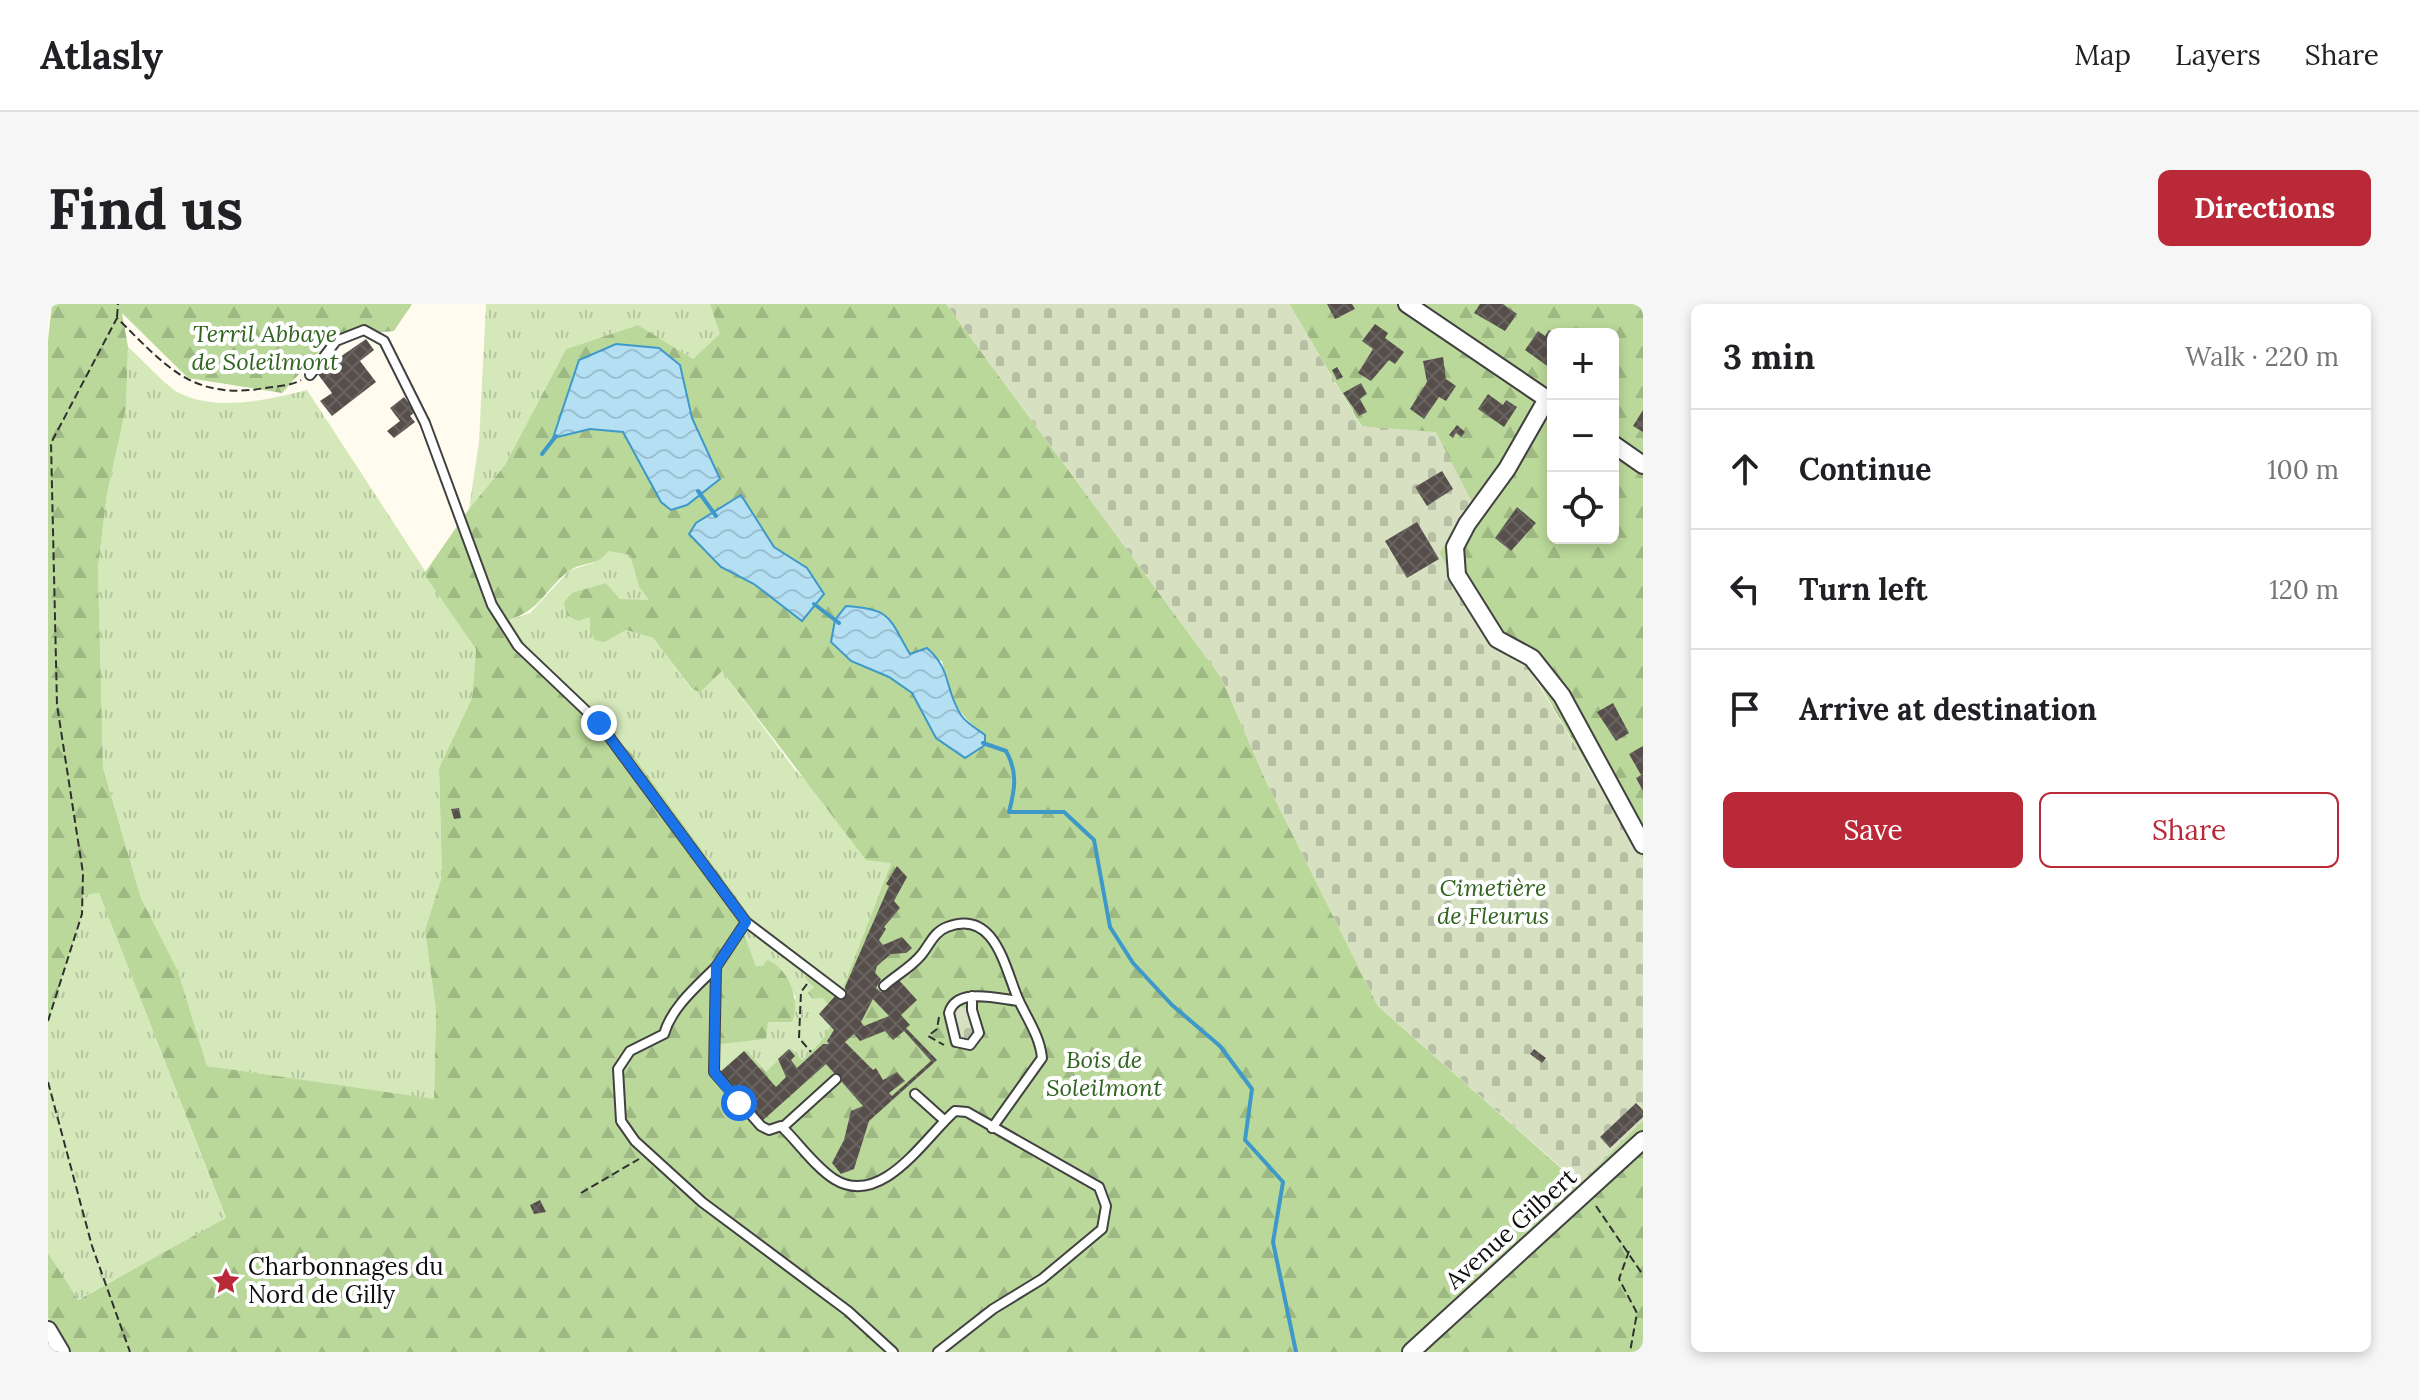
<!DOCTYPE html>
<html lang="en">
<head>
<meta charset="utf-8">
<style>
  body { margin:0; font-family:Lora,serif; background:#f6f6f6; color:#202124 }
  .controls { position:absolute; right:24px; top:24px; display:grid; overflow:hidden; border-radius:12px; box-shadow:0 4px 12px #0003 }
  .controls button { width:72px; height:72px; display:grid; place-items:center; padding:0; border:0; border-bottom:2px solid #e0e0e0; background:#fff; color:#202124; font:40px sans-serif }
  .stop { position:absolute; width:24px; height:24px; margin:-18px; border:6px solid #1a73e8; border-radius:50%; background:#fff }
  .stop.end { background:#1a73e8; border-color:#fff; box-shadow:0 2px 8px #0008 }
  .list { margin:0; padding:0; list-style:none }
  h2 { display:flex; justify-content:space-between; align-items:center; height:104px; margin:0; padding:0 32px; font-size:34px }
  h2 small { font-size:26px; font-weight:400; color:#757577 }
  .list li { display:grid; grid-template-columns:52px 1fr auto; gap:24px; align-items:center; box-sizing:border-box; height:120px; padding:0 32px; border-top:2px solid #e0e0e0 }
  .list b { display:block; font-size:30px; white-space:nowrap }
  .list em { font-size:26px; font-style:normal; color:#757577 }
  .actions { display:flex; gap:16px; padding:24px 32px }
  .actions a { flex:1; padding:18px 0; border:2px solid #ba2937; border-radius:12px; text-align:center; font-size:28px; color:#ba2937 }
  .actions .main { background:#ba2937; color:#fff }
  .icon { flex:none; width:44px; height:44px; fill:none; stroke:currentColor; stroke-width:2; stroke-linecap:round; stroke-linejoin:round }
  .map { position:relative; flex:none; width:1595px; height:1048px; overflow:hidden; border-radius:12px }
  header { display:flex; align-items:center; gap:48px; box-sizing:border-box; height:112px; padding:0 40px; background:#fff; border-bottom:2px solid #e0e0e0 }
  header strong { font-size:38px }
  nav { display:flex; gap:44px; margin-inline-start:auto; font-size:28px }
  .intro { display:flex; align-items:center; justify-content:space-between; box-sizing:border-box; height:192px; padding:0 48px }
  h1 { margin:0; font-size:56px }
  .button { padding:20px 36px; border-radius:12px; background:#ba2937; color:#fff; font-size:28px; font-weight:700 }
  main { display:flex; gap:48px; padding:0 48px }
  aside { flex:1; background:#fff; border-radius:12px; box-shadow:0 4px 12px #0003 }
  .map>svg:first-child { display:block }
  .grass { fill:url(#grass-tufts) }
  .forest { fill:url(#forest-firs); fill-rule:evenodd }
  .cemetery { fill:url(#cemetery-stones) }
  .water { fill:url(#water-waves); stroke:#3e99c9; stroke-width:2 }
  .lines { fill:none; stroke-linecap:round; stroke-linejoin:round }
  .stream { stroke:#3e99c9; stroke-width:4 }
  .building { fill:url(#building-cross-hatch); fill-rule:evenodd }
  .service-casing { stroke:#414141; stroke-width:12 }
  .minor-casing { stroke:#414141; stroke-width:20 }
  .path { stroke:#303030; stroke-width:2; stroke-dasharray:8 4; stroke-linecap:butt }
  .service { stroke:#fff; stroke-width:8 }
  .minor { stroke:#fff; stroke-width:16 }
  .route { stroke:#1a73e8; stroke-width:10 }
  .labels { text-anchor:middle; stroke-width:8; stroke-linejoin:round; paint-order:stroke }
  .park-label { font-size:24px; font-style:italic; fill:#316420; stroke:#fff }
  .street-label { font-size:24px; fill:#0e0e0e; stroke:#fff }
  .poi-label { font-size:24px; fill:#0e0e0e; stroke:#fff; text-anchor:start }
</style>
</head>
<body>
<header>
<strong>Atlasly</strong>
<nav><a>Map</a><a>Layers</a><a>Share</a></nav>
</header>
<div class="intro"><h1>Find us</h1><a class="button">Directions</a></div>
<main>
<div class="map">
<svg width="1595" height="1048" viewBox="0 0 1595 1048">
  <defs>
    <pattern id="grass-tufts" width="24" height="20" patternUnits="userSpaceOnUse" patternTransform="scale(2)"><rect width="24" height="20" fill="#d4e8ba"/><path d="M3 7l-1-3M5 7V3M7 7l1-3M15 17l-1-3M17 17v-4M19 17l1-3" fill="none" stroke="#b5c69f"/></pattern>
    <pattern id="forest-firs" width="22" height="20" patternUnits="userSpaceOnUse" patternTransform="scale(2)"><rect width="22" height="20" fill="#b9d899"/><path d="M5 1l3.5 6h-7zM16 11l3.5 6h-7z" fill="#9eb883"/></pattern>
    <pattern id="cemetery-stones" width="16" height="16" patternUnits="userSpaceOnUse" patternTransform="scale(2)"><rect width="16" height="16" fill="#d7e0c1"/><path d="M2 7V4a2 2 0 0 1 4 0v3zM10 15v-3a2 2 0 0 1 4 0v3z" fill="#b7bfa5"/></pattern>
    <pattern id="water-waves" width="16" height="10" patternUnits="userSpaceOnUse" patternTransform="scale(2)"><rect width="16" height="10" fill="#b5e0f4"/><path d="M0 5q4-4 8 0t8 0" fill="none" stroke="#9abfd0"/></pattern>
    <pattern id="building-cross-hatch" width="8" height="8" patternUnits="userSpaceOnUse" patternTransform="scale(2)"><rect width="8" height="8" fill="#564e4a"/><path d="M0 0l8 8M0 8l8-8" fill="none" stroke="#696360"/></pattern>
  </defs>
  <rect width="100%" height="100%" fill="#fffbef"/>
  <path class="grass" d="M438 0H662L673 30 645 55 590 21 518 45 457 161 421 205 431 138Z
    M80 43C92 53 120 84 131 89 171 108 218 96 259 86L428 345 424 394 391 464 394 572 377 626 388 707 386 796 159 762 130 667 93 594 55 462 50 264 59 190 78 104Z
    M560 247 582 251 591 283 602 297 572 295 558 279 534 289 557 338 578 326 605 334 644 386 674 367 747 466 843 559 794 686 705 616 585 451 483 348 461 316 482 309 522 266 545 259Z
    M51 589 178 915 29 996 0 949V717L34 610 35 590Z
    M696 621C723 642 791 685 783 723 780 737 764 747 754 756L743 744 718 769 673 768 666 741 717 735 720 718 748 694 736 670 708 662 693 625Z"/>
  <path class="forest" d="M4 0H364L346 27 284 33 234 89 140 74 74 9 80 43 78 104 59 190 50 264 55 463 93 594 130 667 159 762 386 795 388 707 377 626 394 572 391 464 424 394 428 345 376 270 421 205 457 161 518 45 590 21 645 55 672 30 662 0H898L1173 373 1218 477 1330 702 1531 880 1595 816V1048H20L0 1014V949L30 996 178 914 51 589 35 591 34 610 0 717V36ZM531 56 632 61 644 114 672 175 613 198 575 128 542 125 506 133ZM693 191 726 244 759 264 754 316 706 280 673 263ZM560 247 582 251 591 283 601 296 572 295 558 279 524 289 516 298 519 311 530 317 542 313V327L547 336 557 338 578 326 605 334 644 385 652 388 674 367 818 556 843 559 794 686 705 616 585 451 483 348 461 316C494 305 496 286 521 267 534 257 550 263 560 247ZM842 316 862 350 894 357C903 393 907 409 937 431L876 408 864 389 841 373 803 357ZM697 621 761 670 758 676 766 683 760 689 765 695 774 693C797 717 773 739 754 756L743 744 718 768 698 746 673 768 666 741 718 735 720 718H744C753 697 741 664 719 656L715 662H708L694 626Z
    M1241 0H1595V556L1482 364 1446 346 1391 249 1424 198 1314 123ZM1505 30H1565V234H1505Z"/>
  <path class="cemetery" d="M898 0H1241L1313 122 1388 128 1424 198 1391 249 1446 346 1481 364 1595 556V816L1532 880 1330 702 1218 477 1173 373Z
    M908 701 922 706 929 726 924 737 910 736 903 708Z"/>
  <path class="water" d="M568 40 611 44 632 61 644 114 672 175 639 201 623 206 613 198 575 128 542 125 505 134 531 56Z
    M693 191 726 243 759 264 776 290 754 317 706 280 673 263 641 230 648 219Z
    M798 302C844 305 840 313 862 350L879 344C904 366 896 384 913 411 918 419 929 425 937 431V441L917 454 888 434 864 389 841 373 803 357 783 338 787 316Z"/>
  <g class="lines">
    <path class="stream" d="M494 150 508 132
      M650 187 668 212
      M766 300 791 319
      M935 439 958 447C970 468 967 485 961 508H1016L1046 536 1062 623 1085 659 1124 701 1172 742 1204 785 1197 836 1235 878 1225 938 1248 1048"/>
  </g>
  <path class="building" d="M1279 0H1304L1307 5 1287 15Z
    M1432 0H1455L1469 10 1457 27 1426 9Z
    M1327 20 1340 29 1337 34 1356 48 1347 60 1341 56 1323 77 1310 69 1325 45 1314 37Z
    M1501 26 1505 29V66L1477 46 1490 27 1497 32Z
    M318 35 326 46 312 57 328 78 284 112 272 97 284 89 269 69Z
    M1395 53 1398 75 1408 82 1398 97 1391 93 1376 115 1362 105 1379 78 1375 57Z
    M1289 63 1295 73 1289 76 1284 66Z
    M1313 79 1319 90 1312 95 1319 108 1311 112 1295 89Z
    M1440 90 1455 101 1458 96 1469 103 1456 123 1430 105Z
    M356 93 367 108 362 112 367 118 346 134 339 127 352 117 342 104Z
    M1595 106V128L1585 122Z
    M1409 121 1417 128 1413 133 1408 129 1405 134 1401 131Z
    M1394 167 1405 185 1379 202 1367 183Z
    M1469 203 1488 219 1463 247 1447 234Z
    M1369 218 1391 255 1359 274 1337 237Z
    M1565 399 1581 429 1568 437 1549 408Z
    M1595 442V487L1588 474 1593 471 1581 450Z
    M411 504 413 514 406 515 403 505Z
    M849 562 859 573 846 597 852 604 836 623 838 625 831 636 835 641 854 633 864 644 858 649 843 650 829 662 827 669 833 675 828 684 833 688 849 674 869 696 853 711 862 721 858 724 889 756 821 817 806 865 793 870 784 859 796 836 803 807 815 802 778 760 714 817 671 769 696 747 728 783 738 773 730 755 741 745 747 752 743 756 749 764 775 740H781L779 737 786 726 771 710 788 691 792 696 797 692V683L841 582 838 580ZM825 695 841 712 816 722 813 718ZM837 727 845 736 856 727 883 757 844 792 841 789 857 777 849 768 835 776 828 764 825 766 797 738 806 730 812 737Z
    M1486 745 1498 754 1494 759 1482 750Z
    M1588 799 1595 806V813L1562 844 1552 833Z
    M492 896 498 908 486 910 482 901Z"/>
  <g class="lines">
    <defs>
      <path id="service" d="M262 71 288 37 316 26 336 37 377 119 444 301 470 342 551 419 698 618 793 690
        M698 618 668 663 666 768 713 822 721 826 733 822C750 838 766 862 786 875 834 905 877 833 907 807L919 808 1051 883 1058 902 1054 925 994 975 945 1005 890 1048
        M668 663C648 683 624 703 616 730L582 747 570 765 573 817 587 837 654 898 800 1007 845 1048
        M836 682C848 671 864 663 874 650 882 640 886 628 899 623 948 604 957 666 971 697 980 716 992 733 994 754L944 824
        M924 692V706L931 729 922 741 908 738 901 709C908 682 951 695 971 697
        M867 790 896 816
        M735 823 788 775"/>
      <path id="minor" d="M1359 0 1505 99
        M1499 95 1459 165 1419 220 1407 243 1409 271 1449 335 1484 354 1514 392 1595 541
        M1565 140 1595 161
        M0 1026 13 1048
        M1363 1048 1595 836"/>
    </defs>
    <use href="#service" class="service-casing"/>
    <use href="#minor" class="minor-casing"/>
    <path class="path" d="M69 13 70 0
      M759 680 753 688 751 734 763 748
      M891 713 889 725 880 732 896 741
      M0 717 34 610 35 569 9 401 3 139 69 14C117 61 144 97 217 84 229 82 243 82 253 76
      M0 778 44 942 82 1048
      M533 889 591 855
      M1548 902 1595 971
      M1581 947 1571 975 1589 1009 1582 1048"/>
    <use href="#service" class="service"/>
    <use href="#minor" class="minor"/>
  </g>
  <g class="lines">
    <path class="route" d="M551 419 698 618 668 663 666 768 691 799"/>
  </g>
  <defs>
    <symbol id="sight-bare" viewBox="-9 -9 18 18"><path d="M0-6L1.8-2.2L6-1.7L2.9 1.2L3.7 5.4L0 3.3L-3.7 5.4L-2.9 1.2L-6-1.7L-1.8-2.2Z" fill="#ba2937" stroke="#fff" stroke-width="2.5" paint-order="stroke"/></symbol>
  </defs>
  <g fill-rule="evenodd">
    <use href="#sight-bare" x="158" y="957" width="40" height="40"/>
  </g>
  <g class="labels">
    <g class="park-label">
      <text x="217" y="38">Terril Abbaye<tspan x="217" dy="28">de Soleilmont</tspan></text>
      <text x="1445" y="592">Cimetière<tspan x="1445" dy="28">de Fleurus</tspan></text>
      <text x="1056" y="764">Bois de<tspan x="1056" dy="28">Soleilmont</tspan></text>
    </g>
    <g class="street-label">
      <text transform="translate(1463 925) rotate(-42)" y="8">Avenue Gilbert</text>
    </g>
    <g class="poi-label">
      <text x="200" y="971">Charbonnages du<tspan x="200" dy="28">Nord de Gilly</tspan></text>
    </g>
  </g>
</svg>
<div class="controls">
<button>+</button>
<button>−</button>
<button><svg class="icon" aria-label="locate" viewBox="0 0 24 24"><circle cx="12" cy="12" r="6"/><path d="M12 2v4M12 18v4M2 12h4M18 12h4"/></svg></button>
</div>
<div class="stop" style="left:691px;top:799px"></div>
<div class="stop end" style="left:551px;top:419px"></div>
</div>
<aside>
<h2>3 min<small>Walk · 220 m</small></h2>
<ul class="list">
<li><svg class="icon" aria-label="ahead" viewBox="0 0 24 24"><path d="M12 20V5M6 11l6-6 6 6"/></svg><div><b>Continue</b></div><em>100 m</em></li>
<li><svg class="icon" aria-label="left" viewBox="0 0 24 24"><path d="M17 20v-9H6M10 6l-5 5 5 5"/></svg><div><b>Turn left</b></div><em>120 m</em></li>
<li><svg class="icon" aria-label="arrive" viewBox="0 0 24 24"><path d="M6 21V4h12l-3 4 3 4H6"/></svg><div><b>Arrive at destination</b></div></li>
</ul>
<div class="actions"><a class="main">Save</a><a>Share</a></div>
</aside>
</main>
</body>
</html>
